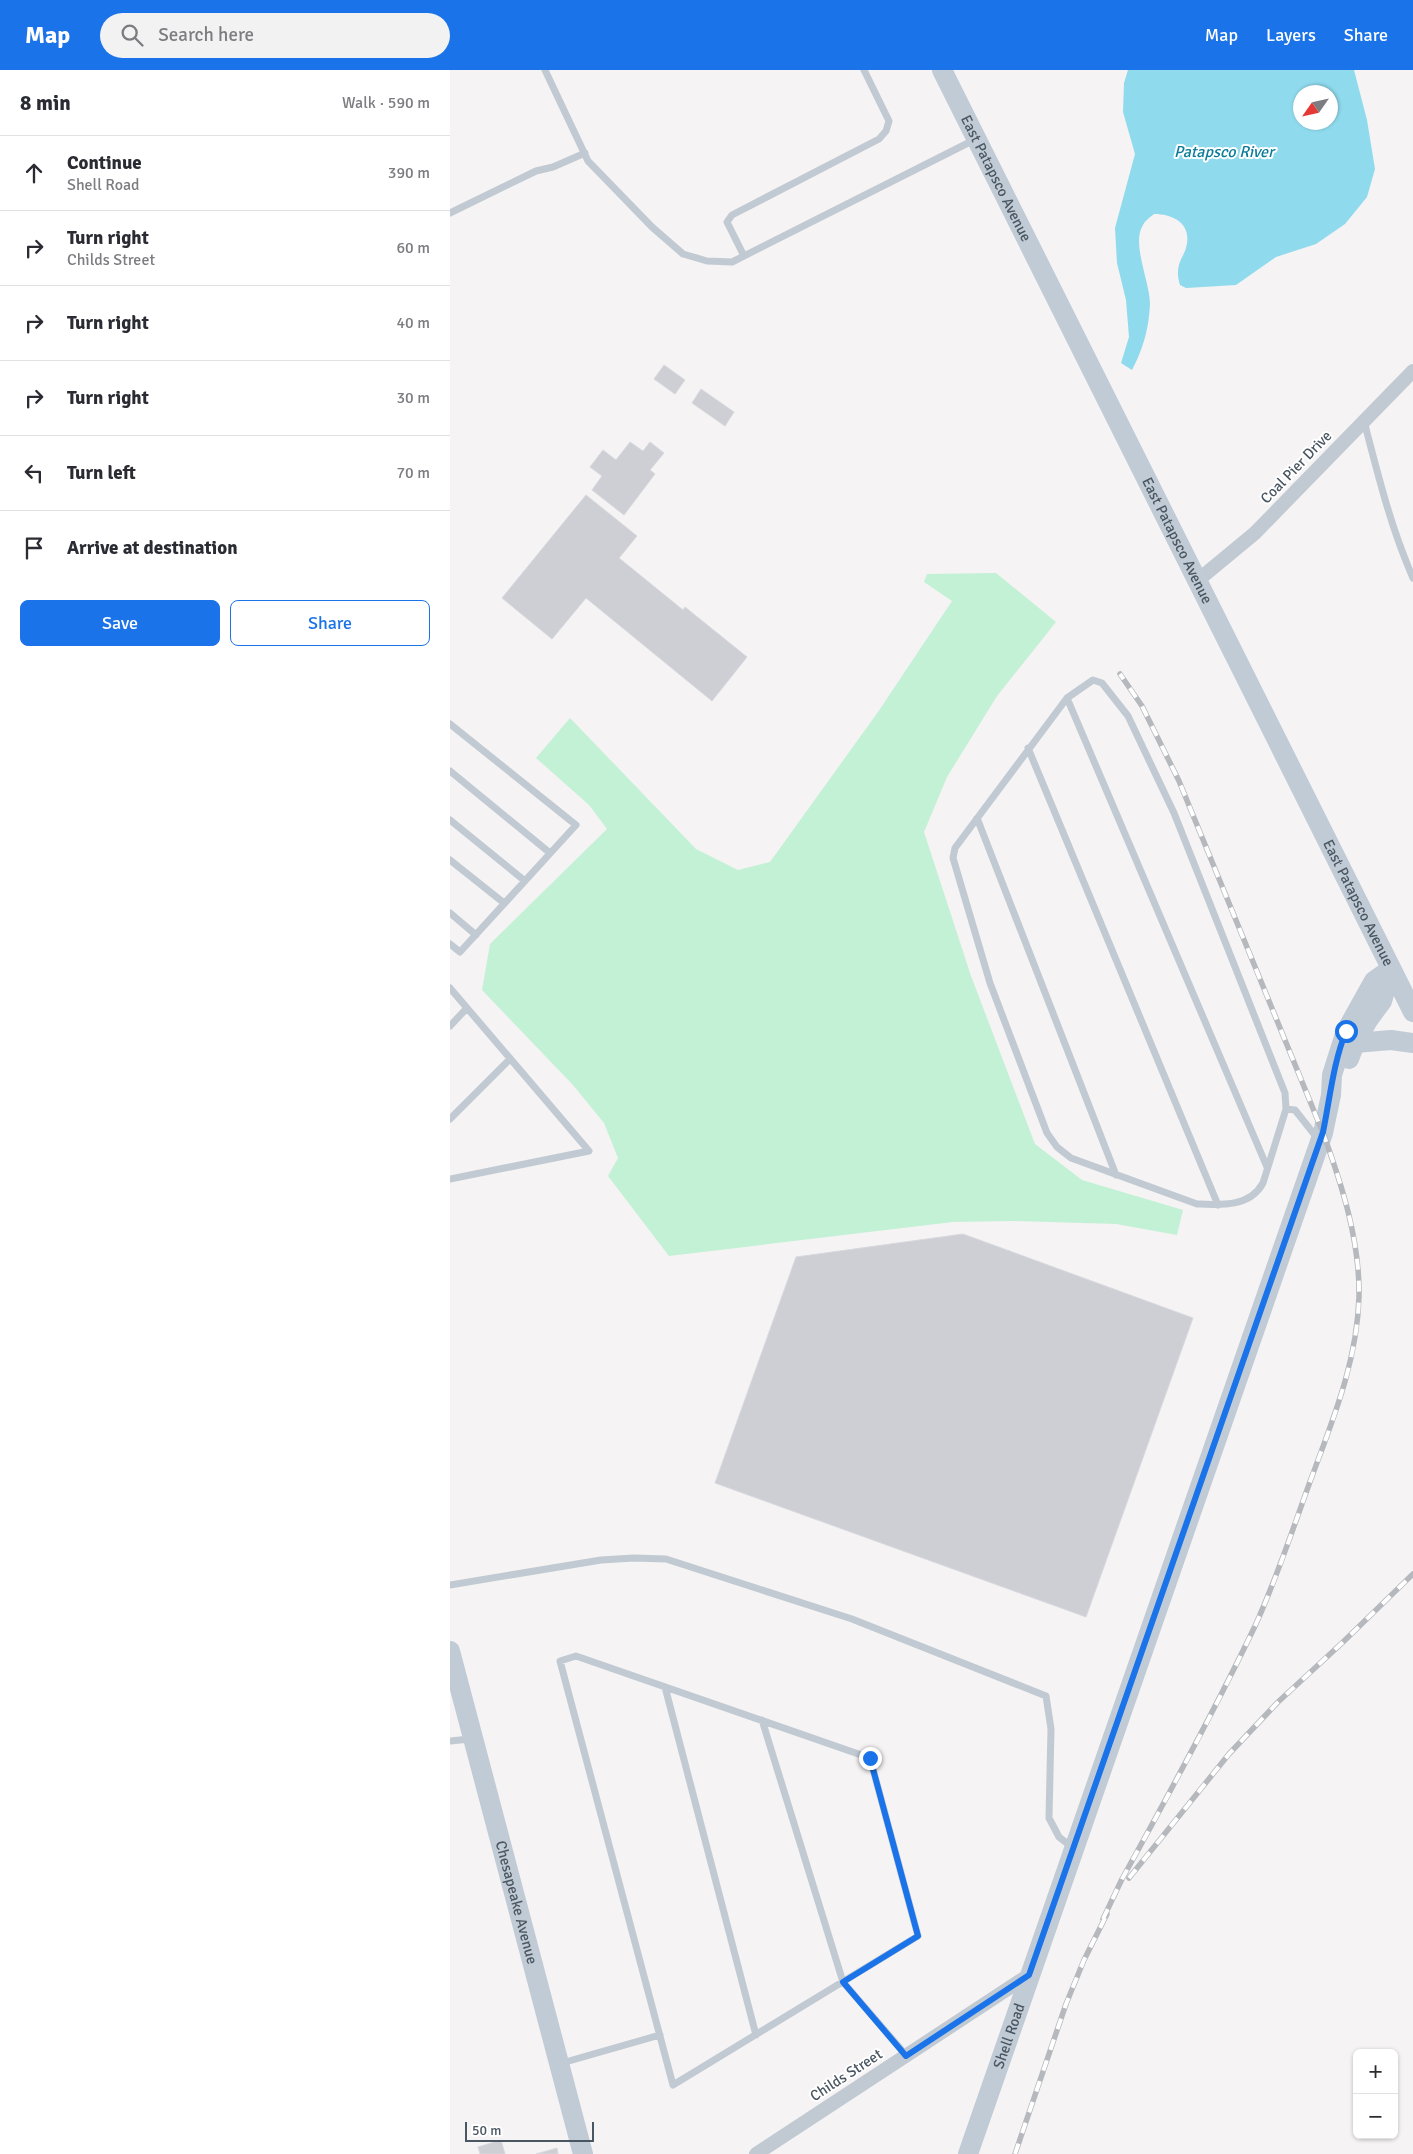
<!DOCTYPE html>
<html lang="en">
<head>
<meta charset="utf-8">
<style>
  body { margin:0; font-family:Signika,sans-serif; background:#f2f2f3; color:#2b2b33 }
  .controls { position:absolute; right:15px; bottom:15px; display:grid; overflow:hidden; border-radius:8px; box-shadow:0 1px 4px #0004 }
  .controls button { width:45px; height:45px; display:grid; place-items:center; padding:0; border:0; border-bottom:1px solid #e1e1e2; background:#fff; color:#2b2b33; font:25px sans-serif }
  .compass { position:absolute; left:843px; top:15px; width:45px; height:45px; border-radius:50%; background:#fff; box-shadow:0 1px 4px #0004; rotate:236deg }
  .scale { position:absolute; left:15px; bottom:12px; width:129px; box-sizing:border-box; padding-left:5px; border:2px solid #4a5661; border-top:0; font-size:14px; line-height:18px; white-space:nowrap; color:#4a5661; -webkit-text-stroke:4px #fff; paint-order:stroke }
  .stop { position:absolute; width:15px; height:15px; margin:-11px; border:4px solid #1a73e8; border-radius:50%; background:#fff }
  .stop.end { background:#1a73e8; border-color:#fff; box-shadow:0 1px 5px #0008 }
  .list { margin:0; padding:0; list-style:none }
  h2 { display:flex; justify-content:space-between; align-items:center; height:65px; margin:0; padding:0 20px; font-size:21px }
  h2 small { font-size:16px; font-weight:400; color:#7c7c81 }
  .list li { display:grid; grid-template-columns:32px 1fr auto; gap:15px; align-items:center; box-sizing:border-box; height:75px; padding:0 20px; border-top:1px solid #e1e1e2 }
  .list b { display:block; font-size:19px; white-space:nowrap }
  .list p { margin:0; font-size:16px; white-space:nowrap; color:#7c7c81 }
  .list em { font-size:16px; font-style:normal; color:#7c7c81 }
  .actions { display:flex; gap:10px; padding:15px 20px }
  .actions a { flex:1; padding:11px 0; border:1px solid #1a73e8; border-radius:8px; text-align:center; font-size:18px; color:#1a73e8 }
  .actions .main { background:#1a73e8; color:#fff }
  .icon { flex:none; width:28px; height:28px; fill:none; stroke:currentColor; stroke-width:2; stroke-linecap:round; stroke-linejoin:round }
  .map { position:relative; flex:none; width:963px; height:2084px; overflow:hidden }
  header { display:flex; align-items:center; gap:30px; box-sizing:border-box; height:70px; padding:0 25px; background:#1a73e8; color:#fff }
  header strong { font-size:24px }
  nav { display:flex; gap:28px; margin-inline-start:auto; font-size:18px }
  .search { width:350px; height:45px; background:#f2f2f3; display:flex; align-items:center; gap:12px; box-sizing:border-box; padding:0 18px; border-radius:28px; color:#7c7c81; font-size:19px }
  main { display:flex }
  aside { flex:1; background:#fff }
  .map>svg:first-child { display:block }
  .green { fill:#c3f1d5 }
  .water { fill:#90daee; fill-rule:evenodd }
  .building { fill:#cdcfd5; stroke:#d7d9de }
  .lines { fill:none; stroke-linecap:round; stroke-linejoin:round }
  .lane { stroke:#c1cad2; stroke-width:7 }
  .street { stroke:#c1cad2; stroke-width:14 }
  .secondary { stroke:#c1cbd6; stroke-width:20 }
  .rail-casing { stroke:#b5b8bd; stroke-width:5.5 }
  .rail { stroke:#fff; stroke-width:4; stroke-dasharray:11; stroke-linecap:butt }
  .route { stroke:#1a73e8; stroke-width:6 }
  .labels { text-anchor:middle; stroke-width:4; stroke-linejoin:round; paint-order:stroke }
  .street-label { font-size:15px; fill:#4a5661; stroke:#fff }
  .water-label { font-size:16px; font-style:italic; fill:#0c7c9b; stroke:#fff }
</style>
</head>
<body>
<header>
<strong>Map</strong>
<div class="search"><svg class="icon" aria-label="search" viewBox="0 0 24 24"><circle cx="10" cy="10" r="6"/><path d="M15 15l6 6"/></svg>Search here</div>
<nav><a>Map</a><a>Layers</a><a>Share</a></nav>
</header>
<main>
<aside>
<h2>8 min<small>Walk · 590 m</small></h2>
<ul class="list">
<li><svg class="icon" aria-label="ahead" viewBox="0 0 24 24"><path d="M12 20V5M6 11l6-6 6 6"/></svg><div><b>Continue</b><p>Shell Road</p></div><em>390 m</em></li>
<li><svg class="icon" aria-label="right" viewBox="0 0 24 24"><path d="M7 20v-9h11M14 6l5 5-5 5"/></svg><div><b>Turn right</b><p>Childs Street</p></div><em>60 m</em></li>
<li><svg class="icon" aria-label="right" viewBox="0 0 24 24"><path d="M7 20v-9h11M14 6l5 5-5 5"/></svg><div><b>Turn right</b></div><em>40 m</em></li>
<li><svg class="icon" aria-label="right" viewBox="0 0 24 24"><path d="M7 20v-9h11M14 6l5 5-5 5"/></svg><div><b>Turn right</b></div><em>30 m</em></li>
<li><svg class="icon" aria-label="left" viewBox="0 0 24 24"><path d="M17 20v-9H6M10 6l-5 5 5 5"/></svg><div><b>Turn left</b></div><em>70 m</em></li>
<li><svg class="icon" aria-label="arrive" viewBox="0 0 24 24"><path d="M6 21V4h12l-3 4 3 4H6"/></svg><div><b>Arrive at destination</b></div></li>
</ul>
<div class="actions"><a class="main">Save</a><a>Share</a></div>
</aside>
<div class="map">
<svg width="963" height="2084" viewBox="0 0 963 2084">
  <rect width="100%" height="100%" fill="#f5f3f3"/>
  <path class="green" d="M546 503 606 552 547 626 497 707 474 762 521 906 585 1074 632 1110 733 1140 727 1165 666 1154 562 1151 503 1152 219 1186 158 1106 168 1088 154 1053 123 1015 32 920 40 874 157 759 139 735 86 688 120 648 246 779 288 800 320 792 428 642 502 531 474 512 477 504Z"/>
  <path class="water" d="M678 0H904L917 50 925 99 917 127 895 154 866 174 826 187 786 215 736 218 730 215C728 208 727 202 729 195 730 190 733 186 735 181 744 156 726 144 704 144 700 147 695 151 693 155 681 173 700 212 700 234 699 258 693 279 682 300L671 293 679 267 676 230 667 193 665 158 685 84 673 42 674 13ZM851 22H881V52H851Z"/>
  <path class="building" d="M214 295 235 310 225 324 204 309Z
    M251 319 284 342 275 356 242 333Z
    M180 372 193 381 200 372 214 383 200 400 205 404 174 445 142 420 152 406 140 397 153 380 166 390Z
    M136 425 187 466 169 488 233 540 235 537 297 587 262 631 136 528 102 569 52 528Z
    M513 1164 743 1248 636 1547 265 1413 346 1187Z
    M51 2070 55 2084H30L28 2077Z
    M107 2078 108 2084H86Z"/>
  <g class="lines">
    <path class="lane" d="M95 0 138 91 202 157 233 184 257 191 282 192 526 69
      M0 143 86 101 103 97 135 83
      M294 186 277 152 282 145 429 69 436 61 439 51 414 0
      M914 351C928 405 941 458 963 508
      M617 628 817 1097
      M0 654 126 755 10 882 0 874
      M578 678 768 1135
      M0 701 100 783
      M527 748 666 1105
      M0 750 75 811
      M0 790 54 833
      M0 843 26 865
      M0 918 139 1081 0 1109
      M0 956 17 938
      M836 1039 813 1113C800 1137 772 1135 747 1134L621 1088 607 1077 597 1063 540 913 503 788 505 778 617 628 643 610 652 613 678 646 724 743 835 1023 836 1039 845 1040 868 1069
      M0 1049 60 989
      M0 1515 151 1490 184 1488 216 1489 402 1549 596 1626 601 1659 599 1748 609 1767 623 1778
      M126 1586 420 1688 468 1866 223 2015 110 1591Z
      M215 1617 306 1965
      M312 1650 393 1912 456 1985
      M0 1671 20 1669
      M112 1993 210 1965"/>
    <path class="street" d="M747 511 805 463 963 301
      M306 2084 579 1905"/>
    <g class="secondary">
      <path id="s1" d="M492 0 963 942"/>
      <path d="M905 973 941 970 963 973"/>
      <path d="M899 989 905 973 918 950 932 931 941 899"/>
      <path id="s2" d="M0 1581 133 2084"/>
      <path id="s3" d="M518 2084 873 1063 881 1025 882 1005 896 961 924 911 941 899"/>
    </g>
    <defs>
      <path id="rail" d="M679 1808 779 1684 828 1632 892 1573 963 1504
        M653 1849 672 1809C718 1726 764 1642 805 1556 827 1508 843 1458 861 1409 883 1349 907 1292 909 1227 910 1171 892 1115 873 1063L729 711 692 636 670 604
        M565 2084 616 1934 634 1890 657 1844"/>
    </defs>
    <use href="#rail" class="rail-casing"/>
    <use href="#rail" class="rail"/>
  </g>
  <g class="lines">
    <path class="route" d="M420 1688 468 1866 393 1912 456 1986 579 1905 873 1062C880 1028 883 994 896 961"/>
  </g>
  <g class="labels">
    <g class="street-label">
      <text dy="5" stroke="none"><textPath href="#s1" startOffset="121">East Patapsco Avenue</textPath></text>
      <text transform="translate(846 397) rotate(-46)" y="5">Coal Pier Drive</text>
      <text dy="5" stroke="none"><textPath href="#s1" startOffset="526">East Patapsco Avenue</textPath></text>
      <text dy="5" stroke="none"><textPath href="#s1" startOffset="931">East Patapsco Avenue</textPath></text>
      <text dy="5" stroke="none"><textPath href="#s2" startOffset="260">Chesapeake Avenue</textPath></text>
      <text dy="5" stroke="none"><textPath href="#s3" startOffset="125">Shell Road</textPath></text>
      <text transform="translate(396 2005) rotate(-33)" y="5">Childs Street</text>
    </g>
    <g class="water-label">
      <text x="774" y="87">Patapsco River</text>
    </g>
  </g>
</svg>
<div class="controls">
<button>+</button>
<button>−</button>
</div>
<svg class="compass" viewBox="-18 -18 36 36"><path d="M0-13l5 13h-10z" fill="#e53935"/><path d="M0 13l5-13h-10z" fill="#7c7c81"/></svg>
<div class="scale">50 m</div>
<div class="stop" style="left:896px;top:961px"></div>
<div class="stop end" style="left:420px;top:1688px"></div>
</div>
</main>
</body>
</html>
